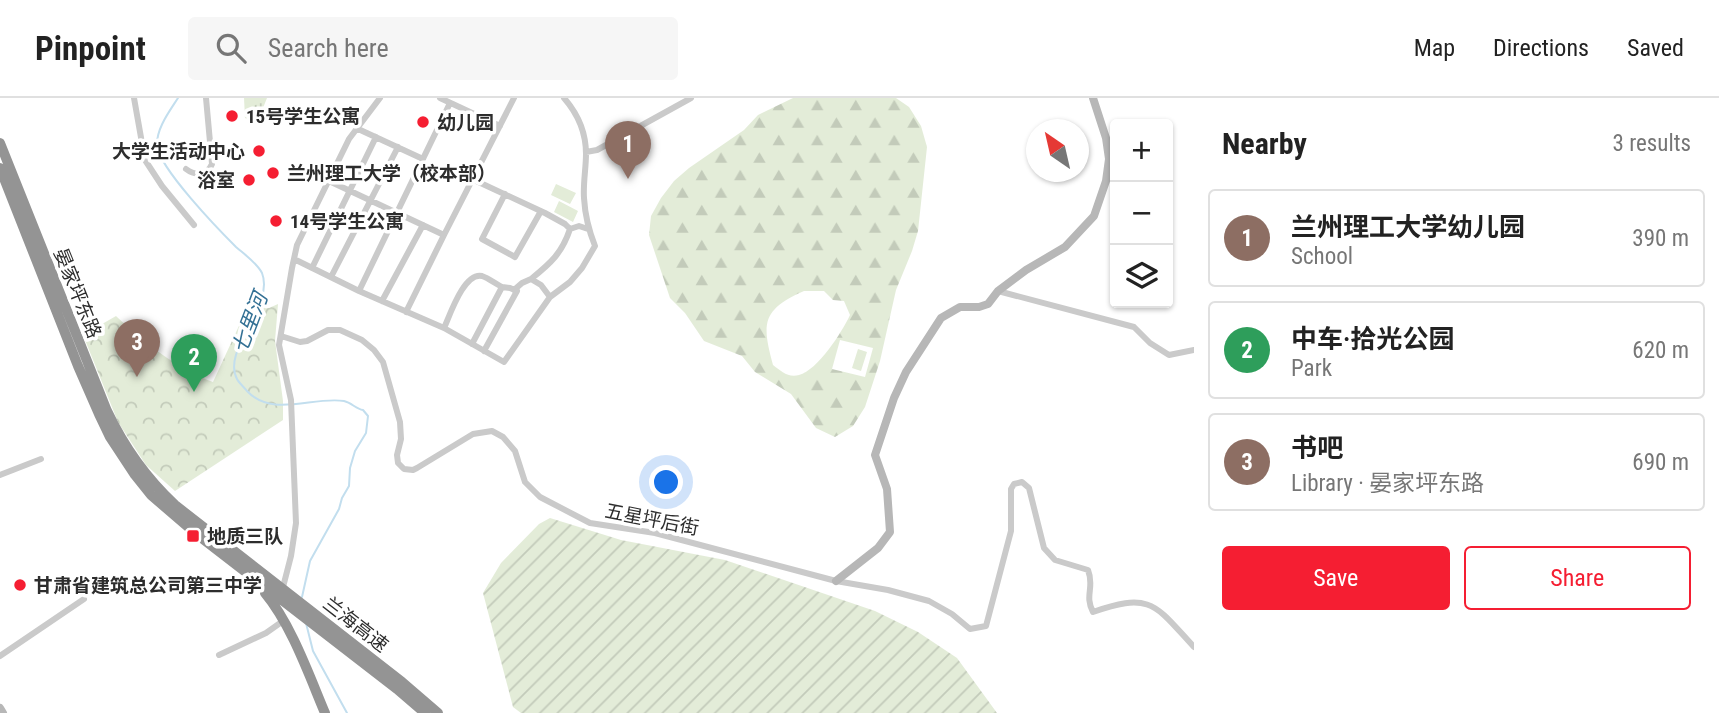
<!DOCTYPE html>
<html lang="en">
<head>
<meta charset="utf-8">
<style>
  body { margin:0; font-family:"Roboto Condensed","Noto Sans SC",sans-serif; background:#f6f6f6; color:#222 }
  .controls { position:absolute; right:21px; top:21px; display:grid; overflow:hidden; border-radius:7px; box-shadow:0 2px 5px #0004 }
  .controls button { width:63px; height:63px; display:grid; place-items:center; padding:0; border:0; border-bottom:2px solid #e0e0e0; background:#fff; color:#222; font:35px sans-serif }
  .compass { position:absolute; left:1026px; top:21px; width:63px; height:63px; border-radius:50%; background:#fff; box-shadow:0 2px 5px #0004; rotate:326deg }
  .you { position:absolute; left:667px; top:385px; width:24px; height:24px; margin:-18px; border:5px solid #fff; border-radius:50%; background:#1a73e8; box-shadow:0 0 0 10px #1a73e833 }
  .badge { display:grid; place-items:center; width:46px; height:46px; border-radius:50%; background:#f51e32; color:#fff; font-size:23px; font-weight:700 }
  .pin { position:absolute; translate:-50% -58px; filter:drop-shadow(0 2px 4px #0008) }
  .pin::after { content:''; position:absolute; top:37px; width:24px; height:21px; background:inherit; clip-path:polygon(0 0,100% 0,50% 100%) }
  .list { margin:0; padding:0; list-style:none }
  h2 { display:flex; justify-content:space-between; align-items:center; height:91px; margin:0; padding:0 28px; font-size:30px }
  h2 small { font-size:23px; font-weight:400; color:#767676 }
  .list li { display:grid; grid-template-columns:46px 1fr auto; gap:21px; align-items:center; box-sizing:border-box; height:98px; margin:0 14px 14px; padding:0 14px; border:2px solid #e0e0e0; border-radius:7px }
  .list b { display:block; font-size:26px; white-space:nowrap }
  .list p { margin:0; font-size:23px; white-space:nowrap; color:#767676 }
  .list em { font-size:23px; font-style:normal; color:#767676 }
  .actions { display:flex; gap:14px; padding:21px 28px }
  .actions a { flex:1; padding:16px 0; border:2px solid #f51e32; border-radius:7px; text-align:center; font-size:24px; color:#f51e32 }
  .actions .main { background:#f51e32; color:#fff }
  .icon { flex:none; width:38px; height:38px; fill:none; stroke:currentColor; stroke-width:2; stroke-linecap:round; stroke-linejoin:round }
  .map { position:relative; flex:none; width:1194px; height:615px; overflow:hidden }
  header { display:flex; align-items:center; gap:42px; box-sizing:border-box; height:98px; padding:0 35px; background:#fff; border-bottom:2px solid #e0e0e0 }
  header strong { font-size:33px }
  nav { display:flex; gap:38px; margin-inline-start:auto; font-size:24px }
  .search { width:490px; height:63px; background:#f6f6f6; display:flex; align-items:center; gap:18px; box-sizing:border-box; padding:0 24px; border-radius:7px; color:#767676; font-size:26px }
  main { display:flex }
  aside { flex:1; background:#fff }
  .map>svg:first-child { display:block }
  .grass { fill:url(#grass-tufts) }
  .forest { fill:url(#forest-firs); fill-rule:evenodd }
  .park { fill:url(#park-crowns) }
  .garden { fill:url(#garden-furrows) }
  .pitch { fill:#e3ecd8 }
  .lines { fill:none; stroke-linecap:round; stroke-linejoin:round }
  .stream { stroke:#c2deee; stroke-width:2 }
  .street { stroke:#cacaca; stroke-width:6 }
  .secondary { stroke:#b7b7b7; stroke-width:8 }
  .highway { stroke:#949494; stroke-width:10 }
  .poi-dot { fill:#f51e32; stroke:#fff; stroke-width:2.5 }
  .labels { text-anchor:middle; stroke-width:7; stroke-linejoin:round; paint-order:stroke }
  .poi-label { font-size:19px; font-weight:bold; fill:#2d2d2d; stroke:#fff; text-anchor:start }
  .street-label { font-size:19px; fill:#2d2d2d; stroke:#fff }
  .water-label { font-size:21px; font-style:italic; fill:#347195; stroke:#fff }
</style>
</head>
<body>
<header>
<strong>Pinpoint</strong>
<div class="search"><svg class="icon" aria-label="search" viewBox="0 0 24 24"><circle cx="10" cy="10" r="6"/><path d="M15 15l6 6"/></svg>Search here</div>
<nav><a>Map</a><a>Directions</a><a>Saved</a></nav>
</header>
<main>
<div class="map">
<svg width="1194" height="615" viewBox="0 0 1194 615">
  <defs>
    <pattern id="grass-tufts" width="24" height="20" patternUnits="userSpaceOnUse" patternTransform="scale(1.75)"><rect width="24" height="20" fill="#e3ecd8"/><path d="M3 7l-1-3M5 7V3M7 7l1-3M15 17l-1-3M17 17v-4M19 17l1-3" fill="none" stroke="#c3cbba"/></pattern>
    <pattern id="forest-firs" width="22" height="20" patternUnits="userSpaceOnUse" patternTransform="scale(1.75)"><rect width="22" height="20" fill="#e3ecd8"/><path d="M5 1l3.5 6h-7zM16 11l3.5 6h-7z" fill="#c3cbba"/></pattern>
    <pattern id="park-crowns" width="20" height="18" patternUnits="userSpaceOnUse" patternTransform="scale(1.75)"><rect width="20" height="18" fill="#e3ecd8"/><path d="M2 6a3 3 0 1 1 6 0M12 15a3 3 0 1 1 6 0" fill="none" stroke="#c3cbba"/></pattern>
    <pattern id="garden-furrows" width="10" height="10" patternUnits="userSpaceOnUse" patternTransform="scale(1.75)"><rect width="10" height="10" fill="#e3ecd8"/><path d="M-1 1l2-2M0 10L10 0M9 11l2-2" fill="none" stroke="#c3cbba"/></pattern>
  </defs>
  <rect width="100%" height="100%" fill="#fff"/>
  <path class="grass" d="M244 0H267L257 25 245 20Z"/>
  <path class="forest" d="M793 0H896L909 9 921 28 927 49 918 133 912 153 896 192 880 263 865 309 853 328 835 339 816 330 791 296 755 274 742 258 704 243 685 215 670 200 649 137 651 118 661 100 674 83 689 70 744 32 758 17ZM804 193H824L833 202 844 203 850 217C842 234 818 272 799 277 788 280 781 273 773 267 762 226 761 212 804 193ZM840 242 873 250 865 279 832 271Z"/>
  <path class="park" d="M250 204 269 210 278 206 275 243 283 303V322L175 393 146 367 118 324 83 237 116 218C144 244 177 271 213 284Z"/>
  <path class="garden" d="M550 420 621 442 725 462 875 513 918 534 957 560 997 615H521L513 609 483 495 501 465 539 426Z"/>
  <path class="pitch" d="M556 86 576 95 570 106 551 97Z
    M559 103 578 113 573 124 554 114Z
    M858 251 867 254 861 273 852 270Z"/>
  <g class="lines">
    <path class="stream" d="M178 0C169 14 156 31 157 48 160 71 218 131 236 149 244 156 257 165 262 175 275 208 221 252 237 281 239 285 244 289 247 293 272 320 313 298 344 303 352 305 356 311 363 312L368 318 366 335 355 353 350 370 349 388 342 400 339 411 310 463 302 499
      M306 525 313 553 347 615"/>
    <path class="street" d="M134 0 145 62 162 88 194 127
      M440 0 500 28
      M356 30 423 61
      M586 54 597 52 691 0
      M186 71C195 78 207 78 212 66L206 0
      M472 81 545 115 565 126 570 131
      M329 83 444 137 514 0
      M505 96 482 141 515 159 541 113
      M294 161 359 193 444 230 504 264 550 199 570 184 582 170 595 148C589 133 585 117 584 100 583 85 586 70 586 56 586 35 578 16 564 0
      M312 170 376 39
      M331 179 398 49
      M531 181C551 165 562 155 570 131L579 128 588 131
      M514 192 522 185 531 181 541 187 550 199
      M359 193 450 5
      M998 193 1134 229 1150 245 1169 257 1194 252
      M382 203 423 127
      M406 214 444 137
      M444 230C450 217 464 174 482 178 488 180 496 186 502 189L472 246
      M281 238 300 244 307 243 328 232H340L362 242 374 252 383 264 400 324 401 341 397 357 398 365 404 371 413 372 417 370 473 336 492 333 503 339 515 353 525 384 540 399 590 425 655 435 836 483 888 492 929 503 952 516 970 531 986 528 1011 433V391L1014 386 1022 384 1029 390 1044 450 1055 462 1088 472C1095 489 1084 497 1093 514 1152 493 1156 508 1194 549
      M484 253 517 193 510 190 502 189
      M0 377 41 361
      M282 493 291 458 296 425 291 302 279 247 292 170 297 147 349 41 380 0
      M219 557 266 535 283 523
      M0 558 84 501"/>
    <path class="secondary" d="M836 483 878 450 890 434 887 391 875 357 894 300 906 274 941 220 960 209H979L988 206 998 193 1026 172 1065 149 1094 118 1106 83 1109 61 1106 40 1093 0
      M0 610 3 615"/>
    <path class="highway" d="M0 45 107 313C124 349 146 380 175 407L402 584 438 615
      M0 70 78 268 99 316 110 339 135 377 151 397 194 434 397 591 425 615
      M265 495C291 526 309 577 325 615"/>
  </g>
  <g class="poi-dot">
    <circle cx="232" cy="18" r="7"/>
    <circle cx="423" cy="24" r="7"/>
    <circle cx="259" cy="53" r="7"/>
    <circle cx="273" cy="75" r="7"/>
    <circle cx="249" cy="82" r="7"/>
    <circle cx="276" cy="123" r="7"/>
    <rect x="186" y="431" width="14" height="14" rx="3.5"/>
    <circle cx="20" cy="487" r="7"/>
  </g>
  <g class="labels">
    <g class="poi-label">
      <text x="246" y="25">15号学生公寓</text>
      <text x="437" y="31">幼儿园</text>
      <text x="245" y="60" text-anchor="end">大学生活动中心</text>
      <text x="287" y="82">兰州理工大学（校本部）</text>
      <text x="235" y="89" text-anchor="end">浴室</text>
      <text x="290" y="130">14号学生公寓</text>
      <text x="207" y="445">地质三队</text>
      <text x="34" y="494">甘肃省建筑总公司第三中学</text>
    </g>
    <g class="street-label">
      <text transform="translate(78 195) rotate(68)" y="7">晏家坪东路</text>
      <text transform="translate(652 421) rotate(11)" y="7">五星坪后街</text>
      <text transform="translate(356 526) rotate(38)" y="7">兰海高速</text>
    </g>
    <g class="water-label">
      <text transform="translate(250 225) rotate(-69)" y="7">七里河</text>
    </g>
  </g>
</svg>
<div class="controls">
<button>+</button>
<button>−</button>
<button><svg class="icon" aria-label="layers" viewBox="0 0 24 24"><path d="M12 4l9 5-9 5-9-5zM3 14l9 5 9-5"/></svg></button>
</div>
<svg class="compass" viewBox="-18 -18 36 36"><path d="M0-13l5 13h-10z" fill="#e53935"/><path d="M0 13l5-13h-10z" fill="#767676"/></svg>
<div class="you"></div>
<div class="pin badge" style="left:628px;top:81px;background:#8d6e63">1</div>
<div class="pin badge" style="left:194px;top:294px;background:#2e9e5b">2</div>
<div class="pin badge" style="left:137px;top:279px;background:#8d6e63">3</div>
</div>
<aside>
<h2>Nearby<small>3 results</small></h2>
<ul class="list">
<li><span class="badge" style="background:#8d6e63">1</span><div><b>兰州理工大学幼儿园</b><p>School</p></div><em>390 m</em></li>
<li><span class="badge" style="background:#2e9e5b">2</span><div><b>中车·拾光公园</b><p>Park</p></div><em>620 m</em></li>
<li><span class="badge" style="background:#8d6e63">3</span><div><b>书吧</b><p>Library · 晏家坪东路</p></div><em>690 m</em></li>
</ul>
<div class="actions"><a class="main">Save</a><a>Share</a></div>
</aside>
</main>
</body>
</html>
